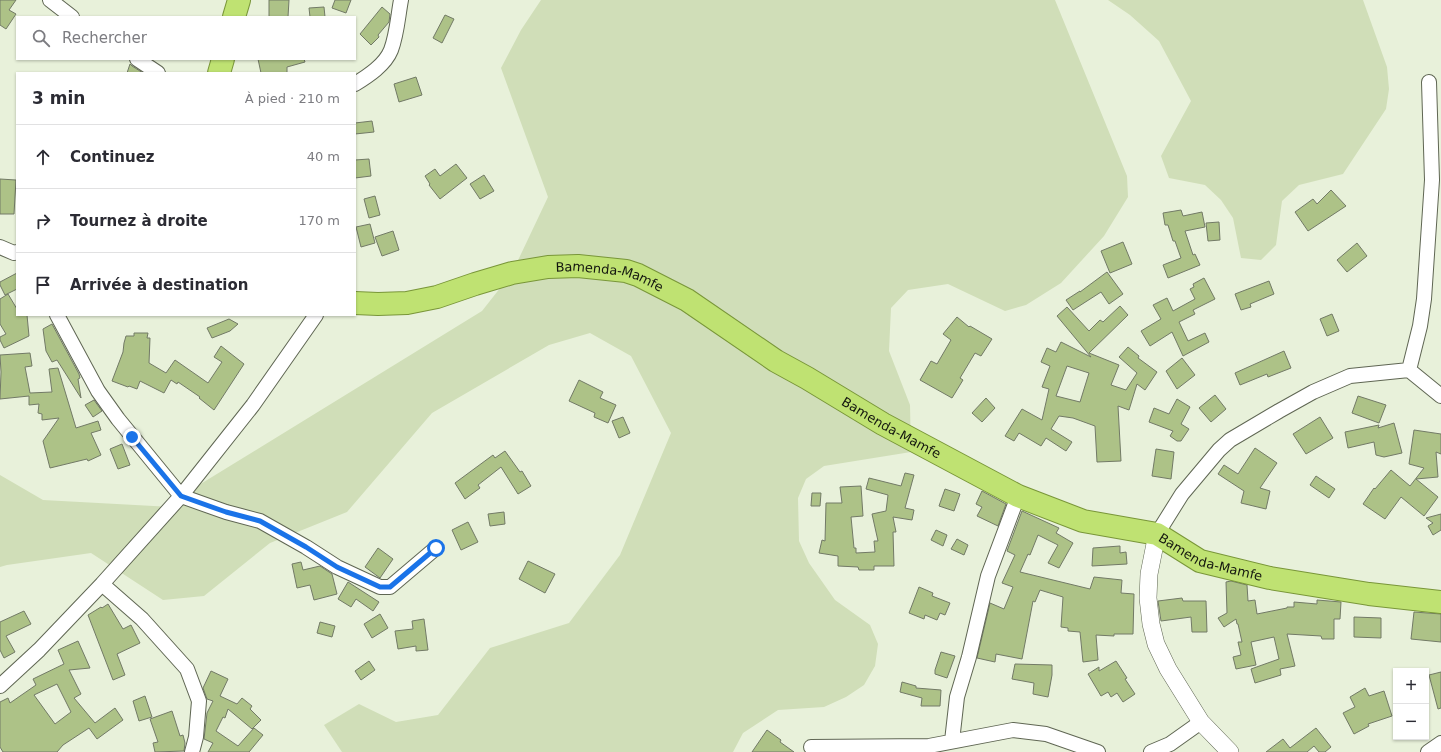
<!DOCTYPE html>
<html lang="fr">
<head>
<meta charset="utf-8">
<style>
  body { margin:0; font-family:"DejaVu Sans",sans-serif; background:#f7f7f7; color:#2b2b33 }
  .controls { position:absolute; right:12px; bottom:12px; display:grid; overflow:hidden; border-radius:0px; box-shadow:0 1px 3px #0004 }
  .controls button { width:36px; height:36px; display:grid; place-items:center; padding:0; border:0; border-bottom:1px solid #e1e1e2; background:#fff; color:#2b2b33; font:20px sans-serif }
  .stop { position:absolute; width:12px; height:12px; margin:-9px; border:3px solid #1a73e8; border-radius:50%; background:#fff }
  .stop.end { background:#1a73e8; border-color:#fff; box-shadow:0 1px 4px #0008 }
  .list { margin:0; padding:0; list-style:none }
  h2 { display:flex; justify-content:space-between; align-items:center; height:52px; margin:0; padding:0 16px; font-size:17px }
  h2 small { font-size:13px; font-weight:400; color:#7c7c81 }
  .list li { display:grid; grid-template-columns:26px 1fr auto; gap:12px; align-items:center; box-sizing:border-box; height:64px; padding:0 16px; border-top:1px solid #e1e1e2 }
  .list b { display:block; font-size:15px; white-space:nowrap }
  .list em { font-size:13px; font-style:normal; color:#7c7c81 }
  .icon { flex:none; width:22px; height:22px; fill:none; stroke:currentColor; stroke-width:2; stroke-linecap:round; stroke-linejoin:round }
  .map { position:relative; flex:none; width:1441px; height:752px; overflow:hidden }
  .search { position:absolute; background:#fff; box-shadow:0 1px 3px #0004; left:16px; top:16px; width:340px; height:44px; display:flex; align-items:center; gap:10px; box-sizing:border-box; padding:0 14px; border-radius:0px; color:#7c7c81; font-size:15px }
  .panel { position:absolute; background:#fff; box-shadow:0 1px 3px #0004; left:16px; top:72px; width:340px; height:244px; border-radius:0px }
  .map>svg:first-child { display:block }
  .green { fill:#d0deb8 }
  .building { fill:#adc287; stroke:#727a66; fill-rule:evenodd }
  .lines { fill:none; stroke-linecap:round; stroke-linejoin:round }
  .minor-casing { stroke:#5f6653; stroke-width:16 }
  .tertiary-casing { stroke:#5f6653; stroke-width:18 }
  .trunk-casing { stroke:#799639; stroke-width:24 }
  .minor { stroke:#fff; stroke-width:14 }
  .tertiary { stroke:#fff; stroke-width:17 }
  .trunk { stroke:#bfe272; stroke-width:22 }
  .route { stroke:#1a73e8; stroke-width:5 }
  .labels { text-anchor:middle; stroke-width:3; stroke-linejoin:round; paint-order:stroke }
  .street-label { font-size:13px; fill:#14170f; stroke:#fff }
</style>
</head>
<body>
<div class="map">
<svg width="1441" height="752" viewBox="0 0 1441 752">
  <rect width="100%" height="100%" fill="#e8f1da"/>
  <path class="green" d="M541 0H1055L1127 176 1128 197 1104 236 1061 283 1026 305 1005 311 948 284 908 290 891 308 889 351 910 405 911 452 824 466 806 479 798 498 799 541 809 563 835 600 870 625 878 644 875 666 864 685 846 697 824 707 778 710 743 733 733 752H342L324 725 359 704 396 722 438 715 490 648 569 623 620 555 671 433 631 356 590 333 549 345 432 413 347 512 270 543 204 596 163 600 91 553 7 565 0 567V475L43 500 172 507 181 496 482 311 512 273 548 197 501 68 521 30Z
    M1108 0H1363L1387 67 1389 89 1386 109 1343 174 1299 185 1282 201 1276 245 1261 260 1241 258 1233 218 1221 200 1205 185 1169 178 1161 156 1191 101 1159 41 1130 15Z"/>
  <path class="building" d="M0 0H16L9 10 16 14 6 29 0 25Z
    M269 0H289L288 17H269Z
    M335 0H351L346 13 332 8Z
    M324 7 325 17H310L309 8Z
    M382 7 390 14 389 22 378 35 379 37 371 45 360 34Z
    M445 15 454 19 442 43 433 38Z
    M258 59H304L305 62 287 67V73H261Z
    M130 64 132 66 143 73H127Z
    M416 77 422 95 399 102 394 84Z
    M372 121 374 132 355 134V123Z
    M369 159 371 176 355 178V160Z
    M456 164 467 178 440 199 429 185 430 184 425 176 435 169 440 176Z
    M484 175 494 191 480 199 470 184Z
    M0 179 16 180 14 214H0Z
    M1331 190 1346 206 1308 231 1295 212 1313 199 1317 204Z
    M375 196 380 215 369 218 364 199Z
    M1181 210 1183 216 1202 212 1205 227 1185 231 1193 255 1195 254 1200 265 1168 278 1163 265 1181 258 1175 241H1173L1168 225H1165L1163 213Z
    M1219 222 1220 240 1208 241 1206 223Z
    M370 224 375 243 361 247 356 227Z
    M393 231 399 250 382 256 375 237Z
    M1123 242 1132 264 1110 273 1101 251Z
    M1357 243 1367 256 1347 272 1337 260Z
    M1107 272 1123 294 1109 304 1101 292 1073 310 1066 300 1080 291V292Z
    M17 273V289L5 295 0 285V282Z
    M1204 278 1215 299 1193 310 1195 314 1179 322 1188 341 1205 333 1209 342 1183 356 1172 332 1150 346 1141 331 1161 319 1153 305 1167 298 1173 311 1195 299 1190 289 1194 287 1193 284Z
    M1269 281 1274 294 1250 304 1251 307 1241 310 1235 294Z
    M8 294 17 309V315H27L29 336 4 348 0 340V337L6 334 0 324V299Z
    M1120 306 1128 315 1089 353 1119 365 1111 385 1126 390 1137 373 1119 357 1128 347 1139 356 1138 358 1157 372 1145 390 1137 384 1129 410 1118 406 1121 461 1097 462 1095 426 1073 418 1059 416 1051 429 1072 442 1066 451 1046 438 1041 446 1019 433 1014 441 1005 436 1022 409 1042 420 1049 389 1042 387 1050 366 1041 362 1047 348 1056 352 1061 342 1091 357 1057 316 1067 307 1089 331 1100 320 1103 322ZM1067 366 1089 373 1080 402 1056 396Z
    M1332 314 1339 331 1327 336 1320 319Z
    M957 317 969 327 970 326 992 339 981 356 975 353 960 378 963 380 952 398 920 380 931 361 937 364 951 340 943 334Z
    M229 319 238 324 230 331 212 338 207 328Z
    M52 324 79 374 80 378 78 379 81 398 57 360 52 362 46 351 43 329Z
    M134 333H148L147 338H150L149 363 166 373 175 360 208 383 222 362 214 357 221 346 244 364 214 410 199 398 200 397 178 382 177 384 171 380 164 393 140 381 137 389 129 386 128 387 112 381 123 352 124 343 126 336H134Z
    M1284 351 1291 368 1268 377 1267 374 1240 385 1235 373Z
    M30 353 32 366 25 367 30 393 52 392 49 369 58 368 76 428 98 421 101 430 91 433 101 455 88 461 87 459 50 468 43 441 59 418 42 420V414L38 413 39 404 29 405V396L0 399 1 372 0 355Z
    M1182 358 1195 375 1177 389 1166 371Z
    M579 380 603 392 600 398 616 405 608 423 594 417 595 413 569 401Z
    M1215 395 1226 409 1211 422 1199 408Z
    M1358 396 1386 405 1379 423 1352 413Z
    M986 398 995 408 982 422 972 413Z
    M1177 399 1190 407 1181 424 1189 429 1181 441H1177L1170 436 1173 431 1149 422 1154 408 1169 414Z
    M94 400 102 411 93 417 85 405Z
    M623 417 630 433 619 438 612 421Z
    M1320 417 1333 438 1306 454 1293 434Z
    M1394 423 1402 453 1384 457 1376 455 1374 442 1348 448 1345 432 1379 425 1378 428Z
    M1414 430 1441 434V454L1436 452 1438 477 1416 479 1438 497 1424 516 1401 497 1385 519 1363 504 1374 488 1375 489 1391 470 1410 486 1424 468 1409 464Z
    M122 444 130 465 118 469 110 449Z
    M1255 448 1277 463 1260 488 1270 491 1266 509 1241 503 1244 491 1218 474 1224 465 1238 474Z
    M1156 449 1174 452 1171 479 1152 476Z
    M505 451 520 472 522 471 531 486 518 494 501 467 478 485 480 488 465 499 455 483 493 455 495 458Z
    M905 473 914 475 905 508 914 510 912 520 893 517 896 532H893L894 566H874V570H859L858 567 838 566V556L819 553 822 540 825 541 826 503H842L840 487 861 486 863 516 851 517 854 548H856V553L875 552 874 541H878L872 514 886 511 888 495 866 489 869 478 901 486Z
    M1316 476 1335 489 1329 498 1310 485Z
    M945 489 960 494 954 511 939 506Z
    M982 491 1006 504 998 526 977 516 982 507 976 504Z
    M812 493H821L820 506H811Z
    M1022 511 1059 528 1056 533 1073 543 1059 568 1048 563 1058 545 1038 535 1030 555 1028 554 1020 572 1090 589 1094 577 1122 580 1121 593 1134 594 1133 634H1114V636L1096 635 1098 660 1083 662 1080 632 1068 631V628L1061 627 1063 597 1040 590 1035 602 1033 601 1022 659 996 654 995 662 977 658 990 603 1004 609 1013 587 1002 583 1015 555 1007 551Z
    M504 512 505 524 490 526 488 514Z
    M1441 514V530L1433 535 1428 526 1433 523 1426 518Z
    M468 522 478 542 461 550 452 530Z
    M936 530 947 535 943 546 931 540Z
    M957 539 968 545 964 555 951 549Z
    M1120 546V553L1126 552 1127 564 1092 566 1093 548Z
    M378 548 393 559 380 578 365 567Z
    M528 561 555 574 545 593 519 579Z
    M301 562 303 570 320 566 332 574 337 594 314 600 310 585 297 588 292 564Z
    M1231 581 1247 585 1248 601 1255 600 1257 614 1287 608V607H1294V602L1317 604V600L1341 602 1340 619H1334V639H1322L1321 636 1287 634 1295 666 1280 669 1281 675 1255 683 1251 669 1279 659 1274 637 1251 642 1256 665 1236 669 1233 657 1241 655 1238 642H1242L1238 624H1237L1236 619 1224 627 1218 618 1227 613 1226 582Z
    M348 582 379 602 373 611 356 599 351 607 338 599Z
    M919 587 933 593 932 596 950 603 945 615 940 613 937 620 925 615 924 619 909 613Z
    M1182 598 1183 601H1206L1207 632H1192L1191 617 1161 621 1158 601Z
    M108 604 123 629 131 625 140 643 117 654 125 675 113 680 88 615 101 607 102 608Z
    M24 611 31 624 6 636 15 652 4 658 0 650V622Z
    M1414 612 1441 614V642L1411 639Z
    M380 614 388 628 372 638 364 624Z
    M1354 617 1381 618V638L1354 637Z
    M424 619 428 650 416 651V646L398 649 395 631 413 629 412 621Z
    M320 622 335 626 332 637 317 633Z
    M78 641 90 668 69 670 81 694 74 698 95 723 115 708 123 720 97 739 89 728 63 745 57 752H3L0 747V702L8 698 10 703 36 685 33 679 64 664 58 650ZM57 684 71 712 55 724 34 695Z
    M941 652 955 656 947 678 935 674V670Z
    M369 661 375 670 361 680 355 671Z
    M1116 661 1127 678 1125 679 1135 694 1123 702 1117 693 1111 697 1108 692 1101 696 1088 674 1099 667V671Z
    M1015 664 1052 665V675L1048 697 1033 694 1034 683 1012 679Z
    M211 671 228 679 220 696 237 704 242 698 252 706 250 709 261 720 252 729 228 709 225 718 223 717 216 731 238 746 254 728 263 735 249 752H208L213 743 204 739 207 713 213 701 207 699 203 688Z
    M1441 672V708L1438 709 1429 675Z
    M902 682 916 686V688L941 690 940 706H921L922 698 900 692Z
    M1365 688 1369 696 1384 691 1392 716 1368 724 1369 726 1354 734 1343 713 1355 707 1350 697Z
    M145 696 152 717 139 721 133 701Z
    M172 711 180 736 183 735 185 743 184 751 155 752 153 743 158 742 150 719Z
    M1316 728 1331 747 1325 752H1319L1314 746 1307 752H1266L1283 739 1290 748Z
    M767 730 781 740 780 742 794 752H752Z"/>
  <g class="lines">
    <defs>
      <path id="minor" d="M50 0 72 17
        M137 59 158 73
        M355 84C368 76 385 65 391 50 397 34 398 16 401 0
        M0 247 14 253 17 252
        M57 315 98 391 118 419 181 496 226 512 260 521 306 547 337 567 380 587H390L436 548
        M1409 370 1441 396
        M1157 534 1182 494 1219 450 1230 440 1279 411 1313 392 1350 376 1409 370 1420 326 1424 299 1432 180 1429 82
        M102 584 142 619 187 669 199 701 196 737 192 752
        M0 686 39 650 102 584 181 496 253 405 316 315
        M952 741 957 697 969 657 988 576 1018 496
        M811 747 929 746 1013 730 1046 734 1098 752
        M1151 752 1170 744 1201 722
        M1428 752 1441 743"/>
      <path id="tertiary" d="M1157 534 1149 574 1148 598 1151 624 1156 644 1168 669 1201 722 1230 752"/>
      <g id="trunk">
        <path d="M234 17 239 0"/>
        <path d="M219 73 223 59"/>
        <path id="s1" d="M355 303 378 304 407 303 437 297 475 284 512 273 548 267 578 266 626 271 638 275 687 300 776 361 807 378 883 424 1018 496 1083 521 1157 534 1200 561 1270 578 1369 594 1441 602"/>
      </g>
    </defs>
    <use href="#minor" class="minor-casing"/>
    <use href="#tertiary" class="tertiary-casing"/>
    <use href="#trunk" class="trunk-casing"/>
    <use href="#minor" class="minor"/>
    <use href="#tertiary" class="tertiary"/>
    <use href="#trunk" class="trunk"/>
  </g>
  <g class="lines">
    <path class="route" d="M132 437 181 496 226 512 260 521 306 547 337 567 380 587H390L436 548"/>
  </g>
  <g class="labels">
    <g class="street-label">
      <text dy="5" stroke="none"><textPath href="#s1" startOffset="261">Bamenda-Mamfe</textPath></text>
      <text dy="5" stroke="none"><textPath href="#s1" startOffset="585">Bamenda-Mamfe</textPath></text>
      <text dy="5" stroke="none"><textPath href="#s1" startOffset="933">Bamenda-Mamfe</textPath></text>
    </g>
  </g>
</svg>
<div class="controls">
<button>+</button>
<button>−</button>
</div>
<div class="stop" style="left:436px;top:548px"></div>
<div class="stop end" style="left:132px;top:437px"></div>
<div class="search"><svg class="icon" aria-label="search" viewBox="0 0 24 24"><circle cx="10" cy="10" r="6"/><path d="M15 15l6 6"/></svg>Rechercher</div>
<section class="panel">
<h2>3 min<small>À pied · 210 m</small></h2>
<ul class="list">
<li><svg class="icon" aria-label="ahead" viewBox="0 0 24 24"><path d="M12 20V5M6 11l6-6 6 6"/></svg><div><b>Continuez</b></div><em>40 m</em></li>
<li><svg class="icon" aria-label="right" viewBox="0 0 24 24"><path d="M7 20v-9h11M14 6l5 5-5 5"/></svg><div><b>Tournez à droite</b></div><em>170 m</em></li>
<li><svg class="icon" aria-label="arrive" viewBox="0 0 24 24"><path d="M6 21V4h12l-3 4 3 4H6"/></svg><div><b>Arrivée à destination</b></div></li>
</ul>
</section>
</div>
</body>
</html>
